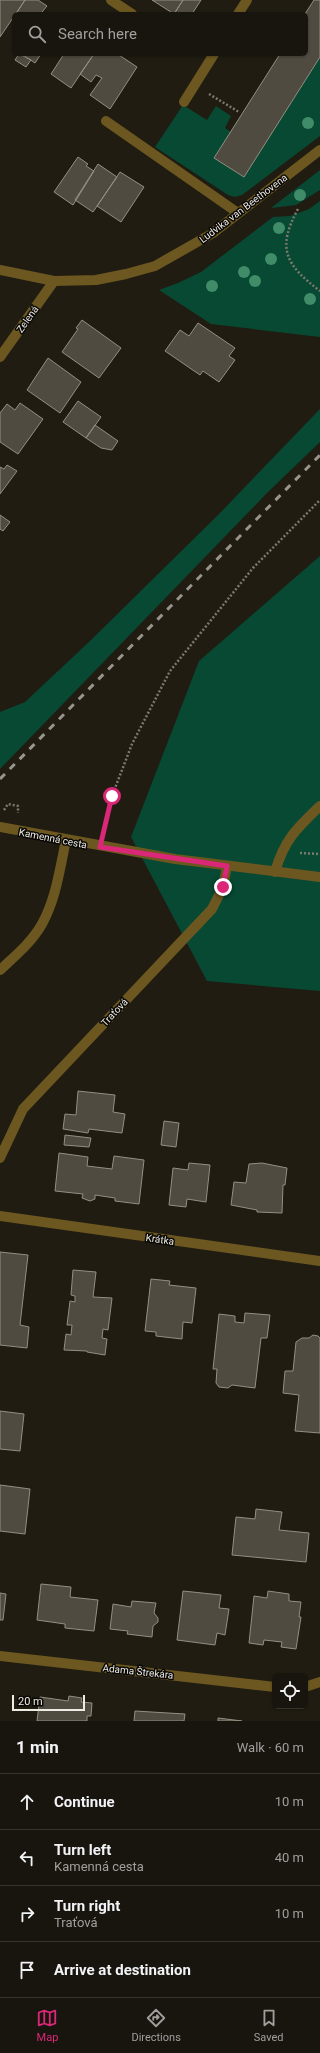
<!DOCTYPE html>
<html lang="en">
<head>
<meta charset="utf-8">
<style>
  body { margin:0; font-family:Roboto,sans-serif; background:#25221c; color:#f1f3f6 }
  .controls { position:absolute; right:12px; bottom:12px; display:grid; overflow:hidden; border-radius:6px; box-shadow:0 1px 3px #0004 }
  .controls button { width:36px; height:36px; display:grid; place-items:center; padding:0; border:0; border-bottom:1px solid #36342e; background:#18150e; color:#f1f3f6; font:20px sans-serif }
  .scale { position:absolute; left:12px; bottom:10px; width:73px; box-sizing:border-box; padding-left:4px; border:2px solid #eeebe4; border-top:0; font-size:11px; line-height:14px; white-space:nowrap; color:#eeebe4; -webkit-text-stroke:3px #080704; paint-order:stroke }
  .stop { position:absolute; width:12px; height:12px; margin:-9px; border:3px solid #db2777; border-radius:50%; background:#fff }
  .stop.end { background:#db2777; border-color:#fff; box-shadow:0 1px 4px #0008 }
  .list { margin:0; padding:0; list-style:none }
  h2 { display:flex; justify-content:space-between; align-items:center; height:52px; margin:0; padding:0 16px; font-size:17px }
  h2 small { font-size:13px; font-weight:400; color:#9f9f9e }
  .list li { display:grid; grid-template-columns:26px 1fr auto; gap:12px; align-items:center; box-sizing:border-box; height:56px; padding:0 16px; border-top:1px solid #36342e }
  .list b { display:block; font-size:15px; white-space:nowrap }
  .list p { margin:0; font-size:13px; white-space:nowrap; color:#9f9f9e }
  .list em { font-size:13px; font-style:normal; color:#9f9f9e }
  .icon { flex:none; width:22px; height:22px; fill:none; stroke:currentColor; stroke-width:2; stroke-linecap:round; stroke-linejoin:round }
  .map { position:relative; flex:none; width:320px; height:1721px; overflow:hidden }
  .search { position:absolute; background:#18150e; box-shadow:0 1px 3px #0004; left:12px; right:12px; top:12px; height:44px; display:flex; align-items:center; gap:10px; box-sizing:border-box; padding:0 14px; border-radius:6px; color:#9f9f9e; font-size:15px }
  .sheet { height:276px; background:#18150e }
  nav { display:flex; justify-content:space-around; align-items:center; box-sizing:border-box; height:56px; border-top:1px solid #36342e; background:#18150e; font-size:11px; color:#9f9f9e }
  nav a { display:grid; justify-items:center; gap:2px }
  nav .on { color:#db2777 }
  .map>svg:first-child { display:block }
  .green { fill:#074933 }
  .building { fill:#4f4b40; stroke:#938f82 }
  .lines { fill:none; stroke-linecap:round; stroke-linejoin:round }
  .path { stroke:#7c7970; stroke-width:2.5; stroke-dasharray:2 2; stroke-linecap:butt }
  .minor { stroke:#6b571f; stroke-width:10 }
  .rail { stroke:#99958d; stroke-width:3; stroke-dasharray:7 7; stroke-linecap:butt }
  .tree { fill:#408b68 }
  .route { stroke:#db2777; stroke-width:5 }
  .labels { text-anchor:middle; stroke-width:3; stroke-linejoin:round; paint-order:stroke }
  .street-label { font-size:10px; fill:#eeebe4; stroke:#080704 }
</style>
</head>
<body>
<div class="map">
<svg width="320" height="1721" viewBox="0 0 320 1721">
  <rect width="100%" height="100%" fill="#201c12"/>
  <path class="green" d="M320 57V136L242 195 235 197 228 195 155 147 183 105 207 120 216 106 231 116 225 128 231 132 214 158 244 177Z
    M320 170V190L296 205 271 208Z
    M320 201V337L211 324 159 290 178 283 201 272 273 217 290 216 309 209Z
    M320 409V442L268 492 0 769V712L25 702 90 641 219 514Z
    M320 556V991L207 981 131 837 199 661Z"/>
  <path class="building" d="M0 0H25L0 37Z
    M25 0H38L47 6 42 12 45 14H16Z
    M152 0H183L174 14Z
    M183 0H201L192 14H174Z
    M314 0H320V57L244 177 214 158 280 54H306L305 14Z
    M19 54 31 60 26 67 15 60Z
    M22 54H41L35 63Z
    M64 54H94L71 88 51 74Z
    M94 54H120L119 55 137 67 110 109 90 95 102 78 96 75 91 82 80 74Z
    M78 157 88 164 86 166 94 171 73 205 54 192Z
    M98 164 117 177 93 212 75 200Z
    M120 172 144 187 121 222 97 206Z
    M82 320 121 348 99 378 62 352 78 329 76 328Z
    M198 323 235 348 229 356 235 360 219 382 203 371 200 375 165 351 180 330 189 336Z
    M48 358 81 382 60 413 27 390Z
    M78 401 101 417 86 438 63 422Z
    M20 403 43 419 18 454 0 442V413L7 404 15 410Z
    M95 425 118 441 112 450 101 448 86 438Z
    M7 465 17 471 0 494V467L4 469Z
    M0 515 10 522 3 531 0 529Z
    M78 1091 115 1095 113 1112 125 1114 122 1133 89 1129 88 1133 63 1129 65 1114 76 1115Z
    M164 1121 179 1123 176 1147 161 1145Z
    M65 1135 91 1138 89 1147 64 1145Z
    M59 1153 88 1157 87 1166 112 1169 114 1156 144 1160 139 1204 115 1201V1198L95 1195V1199L90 1201 82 1198 83 1194 55 1191Z
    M189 1163 210 1165 206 1202 187 1199 186 1207 169 1205 173 1168 188 1170Z
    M262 1163 287 1168 285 1185H283L282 1213 257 1212V1210L231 1205 234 1182 246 1183 249 1164Z
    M0 1252 28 1255 20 1325 29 1327 27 1348 0 1345Z
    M73 1270 96 1272 93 1297 112 1298 108 1330 103 1329 102 1338 107 1339 105 1355 87 1352V1351L64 1350 66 1334 71 1335 72 1325H67L70 1301 75 1302V1296L71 1295Z
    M151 1279 170 1281 169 1285 196 1288 192 1323 183 1322 182 1339 156 1336V1332L145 1331Z
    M245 1313 270 1315 267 1338H261L255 1388 232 1385 228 1388 219 1387 216 1383 217 1369H213L219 1314 235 1316V1322L244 1323Z
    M313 1335 318 1336 320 1338V1433L295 1431 299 1395 283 1393 285 1371H293L296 1342 302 1338H309Z
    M0 1411 24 1414 20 1451 0 1449Z
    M0 1485 30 1489 25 1534 0 1531Z
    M256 1509 282 1512 279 1530 309 1533 306 1562 232 1555 236 1517 255 1519Z
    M41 1584 71 1587 70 1597 98 1600 94 1631 65 1628V1624L37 1620Z
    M183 1591 221 1595 219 1608 229 1609 225 1635 217 1633 215 1645 177 1640Z
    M268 1591 289 1594V1601L301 1602 299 1617H301L296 1649 281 1647 282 1642 264 1640 263 1645 249 1643 254 1596 267 1598Z
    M0 1593 6 1594 3 1620H0Z
    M132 1601 156 1603 154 1613 158 1618V1622L153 1626 152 1637 127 1634 128 1631 110 1629 113 1604 131 1607Z
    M69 1696 82 1698 81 1702 92 1703 91 1716H87V1721H37L40 1697 68 1701Z
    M135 1711 185 1714 184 1721H134Z
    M218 1718 242 1721H218Z"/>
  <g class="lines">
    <path class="path" d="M209 94 239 112
      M298 209C276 249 286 265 320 291
      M4 810 8 804 18 806V813
      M104 829 112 796 132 744 170 671 253 568 320 500
      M300 853 320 854"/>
    <path class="minor" d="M111 0 132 14
      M238 14 247 0
      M184 102 214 54
      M106 121 238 213
      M0 270 54 281 96 280 126 274 155 266 213 233 320 150
      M0 357 54 281
      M0 827 175 859 320 877
      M275 872C284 840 297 828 320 806
      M0 970C15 956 32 942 42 924 56 899 60 868 66 840
      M0 1158 23 1109 212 909 223 887 227 866
      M0 1216 320 1261
      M0 1656 275 1687
      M305 1687 320 1682"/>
    <path class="rail" d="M0 779 320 455"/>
  </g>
  <g class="tree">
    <circle cx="308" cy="123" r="6"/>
    <circle cx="300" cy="195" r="6"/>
    <circle cx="279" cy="228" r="6"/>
    <circle cx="271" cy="259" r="6"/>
    <circle cx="244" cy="272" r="6"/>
    <circle cx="255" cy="281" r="6"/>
    <circle cx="212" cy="286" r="6"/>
    <circle cx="310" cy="299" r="6"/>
  </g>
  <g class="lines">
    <path class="route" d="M112 796 100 847 227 866 223 887"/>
  </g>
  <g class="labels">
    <g class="street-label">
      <text transform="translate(243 208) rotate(-37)" y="4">Ludvika van Beethovena</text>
      <text transform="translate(27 319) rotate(-55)" y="4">Zelená</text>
      <text transform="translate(53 838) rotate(11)" y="4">Kamenná cesta</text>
      <text transform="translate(114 1012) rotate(-47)" y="4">Traťová</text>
      <text transform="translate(160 1239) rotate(8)" y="4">Krátka</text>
      <text transform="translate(138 1671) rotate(6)" y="4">Adama Štrekára</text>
    </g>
  </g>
</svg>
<div class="controls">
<button><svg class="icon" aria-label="locate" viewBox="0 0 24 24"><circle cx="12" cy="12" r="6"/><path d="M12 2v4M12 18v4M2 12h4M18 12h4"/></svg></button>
</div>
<div class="scale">20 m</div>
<div class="stop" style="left:112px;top:796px"></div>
<div class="stop end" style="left:223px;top:887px"></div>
<div class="search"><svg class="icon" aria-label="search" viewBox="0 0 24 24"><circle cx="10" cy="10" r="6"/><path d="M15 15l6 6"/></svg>Search here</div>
</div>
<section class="sheet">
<h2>1 min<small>Walk · 60 m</small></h2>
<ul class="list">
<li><svg class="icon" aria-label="ahead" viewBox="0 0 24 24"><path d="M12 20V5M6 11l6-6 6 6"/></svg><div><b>Continue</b></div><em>10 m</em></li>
<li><svg class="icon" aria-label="left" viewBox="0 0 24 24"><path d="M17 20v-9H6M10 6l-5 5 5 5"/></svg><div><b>Turn left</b><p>Kamenná cesta</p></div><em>40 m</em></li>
<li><svg class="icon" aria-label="right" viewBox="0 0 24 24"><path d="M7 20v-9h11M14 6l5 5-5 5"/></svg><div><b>Turn right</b><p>Traťová</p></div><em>10 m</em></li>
<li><svg class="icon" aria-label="arrive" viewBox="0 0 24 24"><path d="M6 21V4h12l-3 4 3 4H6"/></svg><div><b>Arrive at destination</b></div></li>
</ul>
</section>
<nav>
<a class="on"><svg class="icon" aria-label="map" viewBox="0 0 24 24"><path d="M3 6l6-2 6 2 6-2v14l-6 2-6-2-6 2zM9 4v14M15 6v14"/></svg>Map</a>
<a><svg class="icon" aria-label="directions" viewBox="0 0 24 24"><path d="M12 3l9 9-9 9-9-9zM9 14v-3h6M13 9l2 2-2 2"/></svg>Directions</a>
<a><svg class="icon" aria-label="saved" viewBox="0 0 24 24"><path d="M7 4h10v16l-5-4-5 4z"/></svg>Saved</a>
</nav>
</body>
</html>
